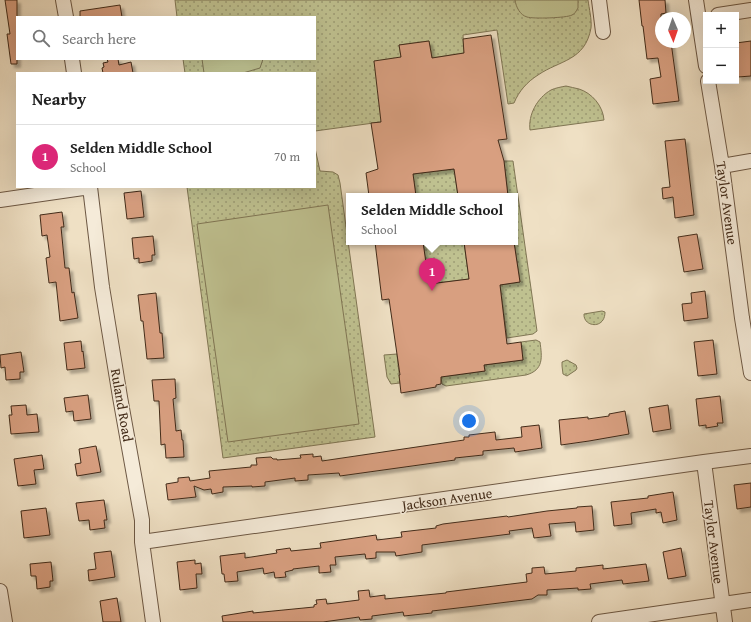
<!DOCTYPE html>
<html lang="en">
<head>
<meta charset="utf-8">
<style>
  body { margin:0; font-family:"Gentium Book Plus",serif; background:#f2f2f2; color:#222 }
  .controls { position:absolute; right:12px; top:12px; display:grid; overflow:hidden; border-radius:0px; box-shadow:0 4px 16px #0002 }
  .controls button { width:36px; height:36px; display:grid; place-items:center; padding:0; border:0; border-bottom:1px solid #e0e0e0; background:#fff; color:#222; font:20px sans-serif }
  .compass { position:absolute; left:655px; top:12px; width:36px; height:36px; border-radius:50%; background:#fff; box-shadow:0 4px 16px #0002; rotate:178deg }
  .you { position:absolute; left:469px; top:421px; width:14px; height:14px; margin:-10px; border:3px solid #fff; border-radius:50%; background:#1a73e8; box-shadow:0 0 0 6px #1a73e833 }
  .badge { display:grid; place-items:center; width:26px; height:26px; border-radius:50%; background:#db2777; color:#fff; font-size:13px; font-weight:700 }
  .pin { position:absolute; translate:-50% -33px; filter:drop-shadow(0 1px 2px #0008) }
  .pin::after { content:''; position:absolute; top:21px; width:14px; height:12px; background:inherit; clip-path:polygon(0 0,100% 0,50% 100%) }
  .popup { position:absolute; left:346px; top:193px; width:172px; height:52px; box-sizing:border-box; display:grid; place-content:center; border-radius:0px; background:#fff; filter:drop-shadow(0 1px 3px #0005); font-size:13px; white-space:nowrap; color:#767676 }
  .popup b { font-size:15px; color:#222 }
  .popup::after { content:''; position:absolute; left:50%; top:100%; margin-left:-8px; border:8px solid transparent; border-top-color:#fff }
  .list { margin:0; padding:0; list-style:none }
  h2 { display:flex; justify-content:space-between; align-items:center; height:52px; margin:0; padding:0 16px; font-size:17px }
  h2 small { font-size:13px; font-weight:400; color:#767676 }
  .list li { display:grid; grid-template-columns:26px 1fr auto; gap:12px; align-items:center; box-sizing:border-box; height:64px; padding:0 16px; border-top:1px solid #e0e0e0 }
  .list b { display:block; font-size:15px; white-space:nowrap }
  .list p { margin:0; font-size:13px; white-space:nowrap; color:#767676 }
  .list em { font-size:13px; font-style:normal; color:#767676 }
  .icon { flex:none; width:22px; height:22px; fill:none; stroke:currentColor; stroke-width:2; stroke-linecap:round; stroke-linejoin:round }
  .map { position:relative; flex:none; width:751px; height:622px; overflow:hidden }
  .search { position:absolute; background:#fff; box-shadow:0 4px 16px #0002; left:16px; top:16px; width:300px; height:44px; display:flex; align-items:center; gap:10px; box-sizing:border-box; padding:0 14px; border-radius:0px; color:#767676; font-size:15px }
  .panel { position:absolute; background:#fff; box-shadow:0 4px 16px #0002; left:16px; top:72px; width:300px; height:116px; border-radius:0px }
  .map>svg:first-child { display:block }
  .grass { fill:url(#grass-dots); stroke:#807654 }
  .pitch { fill:#bfc190; stroke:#807654 }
  .building { fill:#d89f80; stroke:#422b19; filter:url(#shadow) }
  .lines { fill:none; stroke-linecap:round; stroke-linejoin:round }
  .minor-casing { stroke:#6d5844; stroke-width:16 }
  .minor { stroke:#f5ebd9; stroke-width:14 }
  .labels { text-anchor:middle; stroke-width:3; stroke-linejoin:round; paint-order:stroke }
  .street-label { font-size:14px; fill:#422b19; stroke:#f5ebd9 }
</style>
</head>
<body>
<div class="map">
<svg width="751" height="622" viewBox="0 0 751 622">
  <defs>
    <pattern id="grass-dots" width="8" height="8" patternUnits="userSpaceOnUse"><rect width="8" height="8" fill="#bfc190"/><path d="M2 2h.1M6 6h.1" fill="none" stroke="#9d9d75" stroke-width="1.8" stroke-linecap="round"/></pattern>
    <filter id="shadow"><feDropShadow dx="3.5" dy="3.5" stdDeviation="1" flood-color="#0004"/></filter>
  </defs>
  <rect width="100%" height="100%" fill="#efe0c4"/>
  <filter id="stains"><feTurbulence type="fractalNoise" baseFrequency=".005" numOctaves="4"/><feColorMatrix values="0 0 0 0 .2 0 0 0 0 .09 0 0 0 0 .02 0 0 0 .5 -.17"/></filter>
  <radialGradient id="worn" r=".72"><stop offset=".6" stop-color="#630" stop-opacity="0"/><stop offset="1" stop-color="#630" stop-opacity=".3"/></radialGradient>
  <path class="grass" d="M175 0H588C589 8 592 20 591 28 585 61 560 60 538 75 527 82 519 91 514 103L508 104 497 30 463 35 464 53 432 58 429 41 399 45 401 57 381 122 315 131V73H185L183 59H315V17H177Z
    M566 86C570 87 575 88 579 89 592 93 603 106 604 120L530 130C528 115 537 98 551 90 555 88 561 87 566 86Z
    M315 148 320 171 333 172 338 175 340 183 375 437 223 458 187 187H315Z
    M504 161H513L537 331 533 334 507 338 500 285 520 282 514 242 515 196H508Z
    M454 169 458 196H416L413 174Z
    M423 242H464L469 279 429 284Z
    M602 311 605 312C605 330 583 327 584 314Z
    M536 340 540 342C542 357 544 370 526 375L446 386 442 384 441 377 485 371 484 365 523 360 521 342Z
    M397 354 400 383 391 384 387 377 384 355Z
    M567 360 576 365 577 368 576 370 567 376 563 374 562 366V362Z"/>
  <path class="pitch" d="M515 0H578V8C576 11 575 14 572 15 567 18 533 19 527 17 520 15 516 7 515 0Z
    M202 59H263L260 68 243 73H204Z
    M328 205 359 424 228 442 197 224Z"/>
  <path class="building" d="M5 0H17V64H11L7 34H10Z
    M639 0H665L666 13 661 14V42H671L679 101 653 104 650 79 661 77 658 58 647 59 643 26H642Z
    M120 5 122 17H80V11Z
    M491 35 507 139 498 140 504 161 508 196H458L454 169 413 174 416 196H369L366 173 378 169 371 123 381 122 374 61 401 57 399 45 429 41 432 58 464 53 463 39Z
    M751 41V76L738 77 736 62V43Z
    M107 59H118L119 65 131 62 133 73H103L102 68 104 67 103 63 108 62Z
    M685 139 694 215 675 218 673 197 663 199 662 188 670 187 665 141Z
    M141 191 144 217 127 219 124 193Z
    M62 212 64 227H61L65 268H69L72 293 74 292 78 318 60 321 56 282 49 283 46 258 50 257 47 235 42 236 40 215Z
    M697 234 703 269 684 272 678 237Z
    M153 236 155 255H152V261L139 263V258L134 259 132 238Z
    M375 242H423L429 284 469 279 464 242H514L520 282 500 285 507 344 521 342 523 360 484 365 485 371 441 377V384L436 385V387L401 393 399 375H400L389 299 382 300Z
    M705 291 708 318 684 321 682 304 692 303 691 293Z
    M156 293 160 333H162L164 358 147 359 143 321H141L138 295Z
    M713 340 717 374 698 376 694 342Z
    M81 341 82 352 83 351 85 368 67 370 64 343Z
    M21 352 24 372H20V379L6 380 5 367 1 368 0 355Z
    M175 379 176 398 173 399 176 431 181 430 182 440H183L184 457 166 458 165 444 161 445 159 401H154L152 380Z
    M88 395 91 419 74 421 73 411 66 412 64 398Z
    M720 396 723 423H717L718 426 706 428V425L699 426 696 399Z
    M26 405 27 415 37 414 39 432 11 434 9 415H12L11 406Z
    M668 405 671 429 653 432 649 408Z
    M625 411 629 434 589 441 561 445 559 420 588 417V419L609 416V414Z
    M539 425 542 448 515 452 514 448 483 451V455L455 458V460L412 466 340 476 339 473 308 475V480L295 481V478L265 482V486L252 487V486L223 487V492L212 494 211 489 204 490 194 486 196 497 168 500 166 484 178 482V478L189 477 190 481 210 478 209 471 251 467V465H257L256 458 271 457 273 459H277V460L301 458 300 455 313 454V457L321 456 322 461 464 440V437H469V435L495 432 496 440 522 437 521 427Z
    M96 446 101 472 77 476 75 464 81 463 79 449Z
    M42 455 44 469 34 470 36 484 18 486 14 459Z
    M751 483V507L737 509 734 485Z
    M673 492 677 520 663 523 661 512 656 513V509L631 513 632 524 614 526 611 502 648 498V496Z
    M104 500 107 520H104L105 528 90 530 89 520 79 521 76 503Z
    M592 506 594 530 576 532 575 522 549 524 551 536 534 538 532 528 509 531 510 534 422 545V552L396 556 395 552H376V558L366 559 365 554 335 557 336 565H330L331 572 319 573V566L293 569V570L285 572 286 577 275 578 274 572 264 574 263 568 237 572 238 581 225 582 224 574H222L220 556 245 553V558L277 553 276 550 290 548 291 551 321 548 320 543 376 535 377 540 402 537 401 532 436 528V526L443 524 507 516 508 517 547 511 577 508V507Z
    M46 508 50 535 24 538 21 511Z
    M681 548 686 576 668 579 663 552Z
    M111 551 115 577 89 581 88 570 96 569 94 553Z
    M195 560V564L201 563 202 574H196L197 588 180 590 177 562Z
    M51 562 53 581H50V587L37 589 36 576H31L30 564Z
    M646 564 649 581 623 584 622 580 590 584 591 589 578 590V588L547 590V595H538L532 599 475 606 432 611V613L404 616 403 612 372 616V619L360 620 359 617 323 622H223L222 616 253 611V613L314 607V605L317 604 316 600 326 599 327 604 359 600 358 591 369 590 370 597 385 595V599L446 593V592L527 582 526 574 532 573V568L544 567 545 574 576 571V568L603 565V569Z
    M117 598 121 622H103L100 601Z"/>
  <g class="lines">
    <defs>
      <path id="minor" d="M63 0 66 17
        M599 0 603 32
        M696 0 706 66
        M718 15 751 10
        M72 59 74 73
        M708 81 722 166 742 318 751 373
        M722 166 751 161
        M90 187 102 287 120 397 142 520V542L153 622
        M0 200 90 187
        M704 462 725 622
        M142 542 704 462 751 456
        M0 591 5 622
        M599 622 751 600"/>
    </defs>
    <use href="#minor" class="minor-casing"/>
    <use href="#minor" class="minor"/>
  </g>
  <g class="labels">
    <g class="street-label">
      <text transform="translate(727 203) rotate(82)" y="5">Taylor Avenue</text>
      <text transform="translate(122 405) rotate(80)" y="5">Ruland Road</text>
      <text transform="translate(447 499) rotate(-8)" y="5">Jackson Avenue</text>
      <text transform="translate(714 542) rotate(83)" y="5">Taylor Avenue</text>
    </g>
  </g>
  <rect width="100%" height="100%" filter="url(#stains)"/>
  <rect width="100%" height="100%" fill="url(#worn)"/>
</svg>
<div class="controls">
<button>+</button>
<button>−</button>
</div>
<svg class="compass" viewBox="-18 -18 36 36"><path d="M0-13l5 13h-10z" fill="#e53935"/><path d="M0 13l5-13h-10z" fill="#767676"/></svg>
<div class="you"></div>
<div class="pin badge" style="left:432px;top:291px">1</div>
<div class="popup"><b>Selden Middle School</b>School</div>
<div class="search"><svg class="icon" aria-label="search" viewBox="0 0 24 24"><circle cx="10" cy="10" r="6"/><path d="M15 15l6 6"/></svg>Search here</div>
<section class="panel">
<h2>Nearby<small></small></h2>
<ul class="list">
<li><span class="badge">1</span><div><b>Selden Middle School</b><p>School</p></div><em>70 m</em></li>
</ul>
</section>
</div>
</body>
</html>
